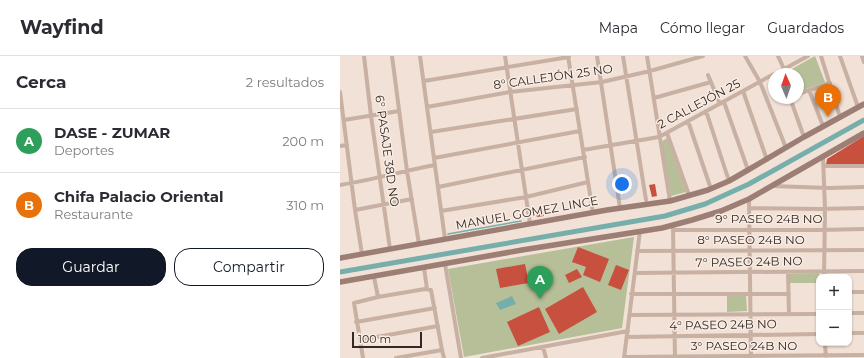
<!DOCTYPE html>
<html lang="es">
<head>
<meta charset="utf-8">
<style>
  body { margin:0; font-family:Montserrat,sans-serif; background:#f7f7f7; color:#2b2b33 }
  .controls { position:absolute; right:12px; bottom:12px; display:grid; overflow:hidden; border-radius:8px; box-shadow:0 1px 3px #0004 }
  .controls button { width:36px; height:36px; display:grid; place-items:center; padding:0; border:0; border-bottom:1px solid #e1e1e2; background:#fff; color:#2b2b33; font:20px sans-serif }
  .compass { position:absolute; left:428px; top:12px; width:36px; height:36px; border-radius:50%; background:#fff; box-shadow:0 1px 3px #0004; rotate:358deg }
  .scale { position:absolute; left:12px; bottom:10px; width:70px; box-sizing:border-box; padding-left:4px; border:2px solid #332825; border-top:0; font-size:11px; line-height:14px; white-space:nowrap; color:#332825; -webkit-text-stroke:3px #f9ece2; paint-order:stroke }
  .you { position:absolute; left:282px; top:128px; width:14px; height:14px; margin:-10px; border:3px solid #fff; border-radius:50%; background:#1a73e8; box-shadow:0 0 0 6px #1a73e833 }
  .badge { display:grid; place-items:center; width:26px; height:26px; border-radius:50%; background:#111827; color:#fff; font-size:13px; font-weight:700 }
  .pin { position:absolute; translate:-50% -33px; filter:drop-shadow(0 1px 2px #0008) }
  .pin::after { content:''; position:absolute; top:21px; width:14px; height:12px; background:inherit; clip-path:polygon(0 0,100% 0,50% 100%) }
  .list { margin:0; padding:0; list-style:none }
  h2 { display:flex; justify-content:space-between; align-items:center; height:52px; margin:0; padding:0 16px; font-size:17px }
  h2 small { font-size:13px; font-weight:400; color:#7c7c81 }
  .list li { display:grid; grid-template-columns:26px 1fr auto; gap:12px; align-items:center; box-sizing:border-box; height:64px; padding:0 16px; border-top:1px solid #e1e1e2 }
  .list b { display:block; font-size:15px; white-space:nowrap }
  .list p { margin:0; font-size:13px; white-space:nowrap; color:#7c7c81 }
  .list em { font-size:13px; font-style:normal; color:#7c7c81 }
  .actions { display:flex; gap:8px; padding:12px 16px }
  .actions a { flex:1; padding:9px 0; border:1px solid #111827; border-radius:16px; text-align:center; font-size:14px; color:#111827 }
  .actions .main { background:#111827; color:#fff }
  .map { position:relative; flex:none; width:524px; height:302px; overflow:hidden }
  header { display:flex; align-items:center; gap:24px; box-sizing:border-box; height:56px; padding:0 20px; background:#fff; border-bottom:1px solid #e1e1e2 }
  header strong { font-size:19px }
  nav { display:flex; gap:22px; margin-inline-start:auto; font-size:14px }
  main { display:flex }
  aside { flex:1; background:#fff }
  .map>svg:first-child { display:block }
  .green { fill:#b6bf97 }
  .water { fill:#75aeaa }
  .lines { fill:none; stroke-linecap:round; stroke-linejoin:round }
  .stream { stroke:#75aeaa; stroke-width:1.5 }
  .canal { stroke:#75aeaa; stroke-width:5 }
  .building { fill:#c7503e }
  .street { stroke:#c8b0a3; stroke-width:4 }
  .secondary { stroke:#9c7e74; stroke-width:5.5 }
  .labels { text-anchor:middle; stroke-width:3; stroke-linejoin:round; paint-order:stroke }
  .street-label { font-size:12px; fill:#332825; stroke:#f9ece2 }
</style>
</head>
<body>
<header>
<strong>Wayfind</strong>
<nav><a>Mapa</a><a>Cómo llegar</a><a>Guardados</a></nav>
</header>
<main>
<aside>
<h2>Cerca<small>2 resultados</small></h2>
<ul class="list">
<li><span class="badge" style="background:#2e9e5b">A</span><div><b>DASE - ZUMAR</b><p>Deportes</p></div><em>200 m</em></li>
<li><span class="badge" style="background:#e8710a">B</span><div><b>Chifa Palacio Oriental</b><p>Restaurante</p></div><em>310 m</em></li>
</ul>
<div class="actions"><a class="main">Guardar</a><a>Compartir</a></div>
</aside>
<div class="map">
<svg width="524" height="302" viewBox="0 0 524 302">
  <rect width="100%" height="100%" fill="#f1e1d6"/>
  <path class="green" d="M475 0 485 26 458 36V18H443Z
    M327 82 346 136 331 140 321 86Z
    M294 181 282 272 124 301 108 213Z
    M479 217V227H450V218Z
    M406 239 407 255 387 256V240Z"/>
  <path class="water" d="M172 240 176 248 160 254 156 247Z"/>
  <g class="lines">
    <path class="stream" d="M108 178 181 165"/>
    <path class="canal" d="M0 216 325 160 365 148 409 128 524 64"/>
  </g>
  <path class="building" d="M524 80V108L486 109 487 103Z
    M315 128 317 140 312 141 309 129Z
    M203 153 204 160 197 161 195 154Z
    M238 191 269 203 260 226 243 219 246 211 232 206Z
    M185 208 189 227 160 232 156 213Z
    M276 209 289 214 281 234 268 229Z
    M237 213 242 221 229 227 225 219Z
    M243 231 257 256 219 278 205 253Z
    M199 251 210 276 178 290 167 266Z"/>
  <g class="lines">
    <path class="street" d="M24 0 31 60 50 193
      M52 0 67 115 79 188
      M80 0 105 183
      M165 0 190 168
      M228 0 253 157
      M257 0 280 152
      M283 0 306 144
      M307 0 330 145
      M405 0 420 26 446 92
      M438 0 444 13
      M481 0 500 61
      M500 0 518 51
      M522 0 524 6
      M435 18 468 0
      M368 19 380 48
      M84 25 229 1
      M469 34 483 70
      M403 35 427 104
      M0 36 15 154 22 198
      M458 38 490 27
      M314 42 371 26
      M450 42 464 81
      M384 46 408 114
      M87 51 170 36 262 26 310 15 363 0
      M366 55 389 125
      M4 64 59 55
      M348 65 371 133
      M91 76 237 53
      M327 77 349 139
      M0 90 7 89
      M243 94 319 81 434 18
      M483 101 485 153 484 221
      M94 102 240 75
      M484 110H524
      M0 129C32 124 63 115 95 109
      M432 130 489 132 524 131
      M98 131 245 101
      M409 143 411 302
      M409 152 479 153 524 152
      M15 154 72 143
      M101 155 186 141 248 126
      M333 171 335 302
      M333 174H480L524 173
      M297 195 524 194
      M105 208 121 302
      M84 212 87 233
      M448 216 449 258
      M295 217 524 215
      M34 221 38 241
      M509 236H524
      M291 238H449
      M509 257H524
      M290 259 479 258
      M16 266 95 252
      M509 277H524
      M287 281 479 278
      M20 284 98 270
      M485 287 486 302
      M203 291 206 302
      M102 294 104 302
      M285 301 524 299
      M23 302 14 247 38 241 85 233 91 234 102 294 56 302
      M142 302 288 275
      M284 302 300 175"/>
    <path class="secondary" d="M0 202 267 154 330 145 368 134 389 125 408 114 464 81 524 48
      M0 226 182 194 322 172 352 164 381 155 409 143 524 77"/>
  </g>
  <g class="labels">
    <g class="street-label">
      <text transform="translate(213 21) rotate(-8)" y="4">8° CALLEJÓN 25 NO</text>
      <text transform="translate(359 48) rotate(-28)" y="4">2 CALLEJÓN 25</text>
      <text transform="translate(47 95) rotate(82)" y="4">6° PASAJE 38D NO</text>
      <text transform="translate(187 157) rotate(-10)" y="4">MANUEL GOMEZ LINCE</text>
      <text x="429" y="167">9° PASEO 24B NO</text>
      <text x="411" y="188">8° PASEO 24B NO</text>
      <text transform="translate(409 206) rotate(-1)" y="4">7° PASEO 24B NO</text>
      <text transform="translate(383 269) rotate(-1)" y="4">4° PASEO 24B NO</text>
      <text x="404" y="294">3° PASEO 24B NO</text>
    </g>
  </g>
</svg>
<div class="controls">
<button>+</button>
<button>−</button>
</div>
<svg class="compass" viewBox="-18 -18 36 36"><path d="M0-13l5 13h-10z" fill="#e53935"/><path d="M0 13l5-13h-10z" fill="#7c7c81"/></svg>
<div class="scale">100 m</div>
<div class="you"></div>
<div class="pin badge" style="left:200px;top:243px;background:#2e9e5b">A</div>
<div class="pin badge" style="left:488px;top:61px;background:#e8710a">B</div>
</div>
</main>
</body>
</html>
